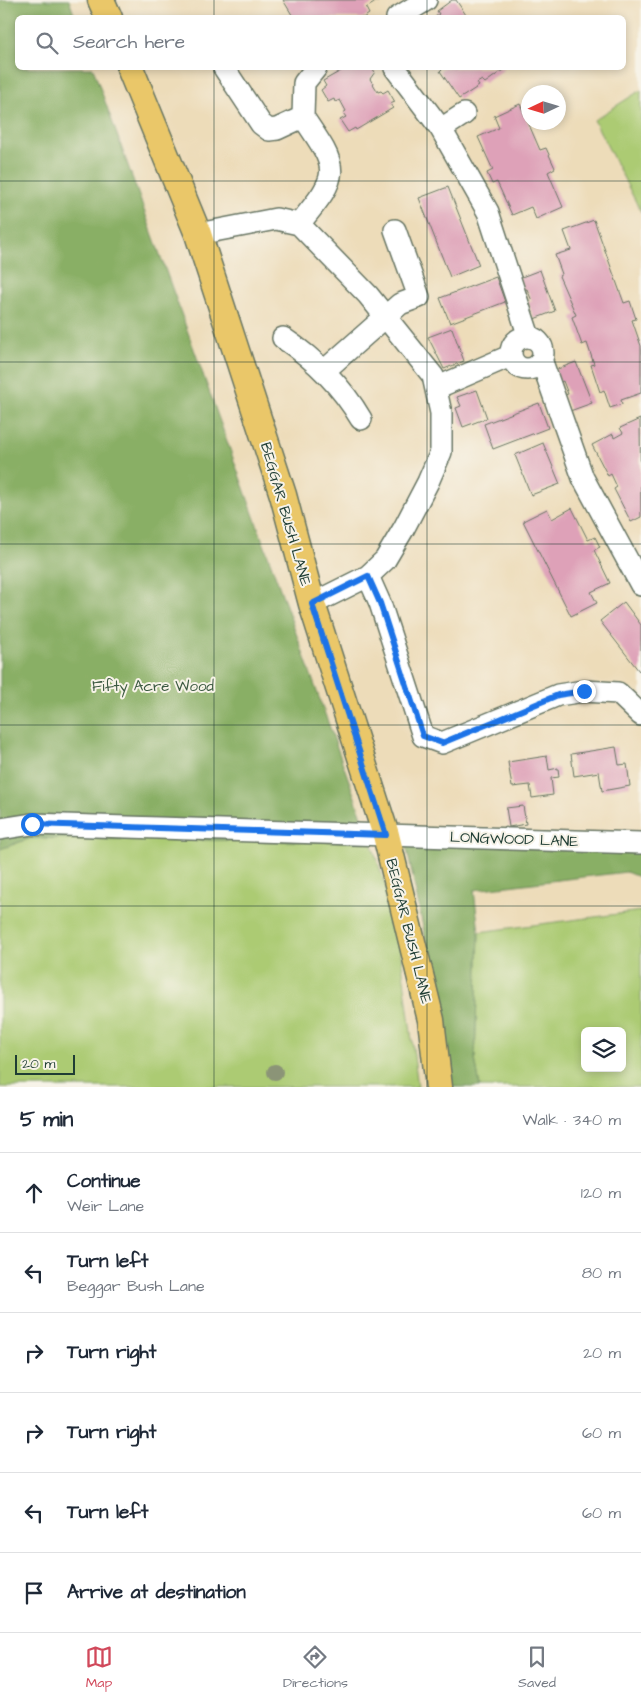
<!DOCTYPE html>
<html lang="en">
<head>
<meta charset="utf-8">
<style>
  body { margin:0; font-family:"Architects Daughter",sans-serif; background:#f6f6f7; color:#1f2937 }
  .controls { position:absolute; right:15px; bottom:15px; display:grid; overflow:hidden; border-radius:8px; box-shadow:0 2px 8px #0003 }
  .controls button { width:45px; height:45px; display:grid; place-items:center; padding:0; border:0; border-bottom:1px solid #e0e1e3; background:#fff; color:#1f2937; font:25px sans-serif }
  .compass { position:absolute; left:521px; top:85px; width:45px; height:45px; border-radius:50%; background:#fff; box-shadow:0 2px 8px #0003; rotate:266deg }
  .scale { position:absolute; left:15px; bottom:12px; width:60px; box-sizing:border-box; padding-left:5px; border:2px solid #1f3d34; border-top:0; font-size:14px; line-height:18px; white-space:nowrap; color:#1f3d34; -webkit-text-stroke:4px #f7f3e8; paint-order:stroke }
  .stop { position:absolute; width:15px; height:15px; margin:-11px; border:4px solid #1a73e8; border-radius:50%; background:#fff }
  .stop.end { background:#1a73e8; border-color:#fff; box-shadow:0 1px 5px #0008 }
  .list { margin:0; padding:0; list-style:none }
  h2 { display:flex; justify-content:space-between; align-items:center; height:65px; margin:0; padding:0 20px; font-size:21px }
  h2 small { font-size:16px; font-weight:400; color:#747a83 }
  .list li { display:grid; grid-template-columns:32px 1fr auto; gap:15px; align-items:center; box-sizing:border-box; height:80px; padding:0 20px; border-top:1px solid #e0e1e3 }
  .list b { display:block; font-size:19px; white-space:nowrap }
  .list p { margin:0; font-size:16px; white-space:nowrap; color:#747a83 }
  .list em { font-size:16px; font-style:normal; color:#747a83 }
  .icon { flex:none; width:28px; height:28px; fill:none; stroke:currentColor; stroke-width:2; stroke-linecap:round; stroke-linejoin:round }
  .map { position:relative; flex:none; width:641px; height:1087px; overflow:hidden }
  .search { position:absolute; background:#fff; box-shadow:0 2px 8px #0003; left:15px; right:15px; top:15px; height:55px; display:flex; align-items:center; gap:12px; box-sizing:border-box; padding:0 18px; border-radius:8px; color:#747a83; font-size:19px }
  .sheet { height:545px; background:#fff }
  nav { display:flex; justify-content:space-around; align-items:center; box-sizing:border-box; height:70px; border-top:1px solid #e0e1e3; background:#fff; font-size:14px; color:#747a83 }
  nav a { display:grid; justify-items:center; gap:2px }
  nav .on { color:#d1495b }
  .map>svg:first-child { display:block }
  .green { fill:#accb73; stroke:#668454; fill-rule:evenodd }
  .forest { fill:#89af65; stroke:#54764c }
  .building { fill:#dea1b8 }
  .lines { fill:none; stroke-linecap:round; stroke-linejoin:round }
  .minor-casing { stroke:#677563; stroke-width:24 }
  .major-casing { stroke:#677563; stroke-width:29 }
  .minor { stroke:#fff; stroke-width:21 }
  .major { stroke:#eac769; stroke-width:26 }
  .tree { fill:#8b9477 }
  .route { stroke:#1a73e8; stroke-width:6 }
  .grid { fill:none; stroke:#1f3d34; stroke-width:1; stroke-opacity:0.55 }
  .labels { text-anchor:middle; stroke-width:4; stroke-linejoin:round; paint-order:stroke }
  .street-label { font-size:15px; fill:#1f3d34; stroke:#f7f3e8 }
  .park-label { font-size:15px; fill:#3b5941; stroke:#f7f3e8 }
</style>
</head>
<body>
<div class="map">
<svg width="641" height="1087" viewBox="0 0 641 1087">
  <rect width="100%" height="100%" fill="#f7f3e8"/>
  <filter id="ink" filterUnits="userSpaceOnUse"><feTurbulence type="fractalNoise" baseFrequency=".02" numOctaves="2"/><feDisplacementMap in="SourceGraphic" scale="10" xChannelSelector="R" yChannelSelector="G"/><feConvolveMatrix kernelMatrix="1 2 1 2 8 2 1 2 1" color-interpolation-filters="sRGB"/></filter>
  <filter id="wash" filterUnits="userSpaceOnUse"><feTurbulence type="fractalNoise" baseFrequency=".0096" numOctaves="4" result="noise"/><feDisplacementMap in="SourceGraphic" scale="20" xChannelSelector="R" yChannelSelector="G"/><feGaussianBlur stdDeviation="1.12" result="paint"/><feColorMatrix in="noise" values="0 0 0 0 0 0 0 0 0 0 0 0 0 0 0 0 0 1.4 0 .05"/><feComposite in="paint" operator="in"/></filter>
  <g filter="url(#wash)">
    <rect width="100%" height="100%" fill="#eddcb9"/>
    <path class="green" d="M641 90V212L594 120Z
      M31 838 371 842 396 917 418 1087H0V849Z
      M641 911V1087H480L475 1059 479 932ZM585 1031H622V1068H585Z"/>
    <path class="forest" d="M0 0H69L75 17 18 18V68H93L371 842 31 838 0 849Z
      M403 830 641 838V878L626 872 474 890 479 932 475 1059 480 1087H452L439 1004Z"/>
    <g id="blocks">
      <path class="building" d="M283 0H379L366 8 369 14 363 18H294Z
        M452 0H456L468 18H434L439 14 437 11Z
        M346 68H372L375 72 370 79 378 92 381 91 383 93 388 90 395 102 390 104 393 108 356 130 355 128 348 132 340 120 346 117 343 113 346 111 340 100 335 102 334 99 328 102 321 90 326 86 323 81Z
        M443 68H502L503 70 485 83 482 80 477 83 479 86 459 99 440 71Z
        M520 104 540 150 546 148 555 168 548 172 563 207 536 219 531 207 512 215 497 182 492 184 487 173 493 170 478 137 499 128 494 116Z
        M448 187 479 265 450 277 419 198Z
        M594 220 624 303 630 301 636 319 632 320 641 346V393L621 400 622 404 610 408 604 390 600 392 591 365 594 364 587 343 582 345 572 317 576 315 559 276 562 274 555 255 571 250 564 231Z
        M540 270 555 311 534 319 528 302 532 301 527 289 523 290 519 278Z
        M496 277 505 302 450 323 440 298Z
        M452 328 464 361 444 369 428 337Z
        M576 362 592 403 570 411 564 395 568 394 563 381 559 383 555 370Z
        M477 390 487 418 463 427 456 408 461 406 457 397Z
        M539 403 548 428 493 449 484 424Z
        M640 419 641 517 631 522 614 489 617 487 611 474 608 476 592 445 613 434 614 438 623 433 620 428Z
        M543 443 560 484 531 495 515 455Z
        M572 508 588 540 595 537 600 547 594 550 610 583 591 592 597 603 571 616 523 521 547 509 552 519Z
        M624 602 641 625V669L639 671 600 621Z
        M616 747 619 765 627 764 630 786 602 791 599 772 574 776 571 754Z
        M547 756 549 770 558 768 559 777 551 778 553 795 532 798 530 785 512 787 508 762Z
        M523 806 526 824 509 827 506 808Z"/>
    </g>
  </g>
  <g filter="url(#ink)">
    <use href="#blocks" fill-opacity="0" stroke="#677563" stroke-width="1"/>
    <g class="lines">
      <defs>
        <path id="minor" d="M397 18 426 0
          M224 68 261 124 269 130 277 129 303 117
          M395 68 441 129 488 212 529 337
          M303 117 304 83 316 68
          M441 129 464 114
          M299 224C341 173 340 171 303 117
          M198 234 276 219 299 224 368 295 433 376 441 413V452L428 482 404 528 385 560 368 576 312 604
          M511 353a16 16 0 1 1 32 0a16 16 0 1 1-32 0Z
          M283 338C316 360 341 385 361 419
          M542 362 583 478 641 585
          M324 371 400 304 419 297 395 230
          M436 388 510 356
          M368 576 380 603 423 736 442 743 558 695 584 691 618 693 641 715
          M0 829 32 824 641 843"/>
        <path id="major" d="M101 0 109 18
          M130 68 198 234 283 495 312 604 386 835 431 1020 439 1087"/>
      </defs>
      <use href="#minor" class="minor-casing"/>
      <use href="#major" class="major-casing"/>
      <use href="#minor" class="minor"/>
      <use href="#major" class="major"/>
    </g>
    <circle class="tree" cx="275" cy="1072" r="8"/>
  </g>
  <g class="lines" filter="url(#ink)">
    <path class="route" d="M32 824 386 835 312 604 368 576 380 603 423 736 442 743 558 695 584 691"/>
  </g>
  <path class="grid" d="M214 0V18M427 0V18M214 68V1087M427 68V1087M0 181H641M0 362H641M0 544H641M0 725H641M0 906H641"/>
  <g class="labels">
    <g class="street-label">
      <text transform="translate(286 514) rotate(74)" y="5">BEGGAR BUSH LANE</text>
      <text transform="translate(514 839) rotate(2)" y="5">LONGWOOD LANE</text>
      <text transform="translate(409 931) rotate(76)" y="5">BEGGAR BUSH LANE</text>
    </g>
    <g class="park-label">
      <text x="153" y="691">Fifty Acre Wood</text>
    </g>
  </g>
</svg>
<div class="controls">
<button><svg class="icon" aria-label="layers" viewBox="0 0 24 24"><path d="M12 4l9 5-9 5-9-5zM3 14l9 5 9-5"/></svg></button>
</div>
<svg class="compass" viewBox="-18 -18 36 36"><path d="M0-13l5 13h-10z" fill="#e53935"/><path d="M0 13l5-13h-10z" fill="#747a83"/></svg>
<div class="scale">20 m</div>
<div class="stop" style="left:32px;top:824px"></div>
<div class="stop end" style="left:584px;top:691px"></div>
<div class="search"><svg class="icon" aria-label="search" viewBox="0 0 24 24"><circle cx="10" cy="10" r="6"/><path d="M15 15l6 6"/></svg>Search here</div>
</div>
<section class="sheet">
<h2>5 min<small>Walk · 340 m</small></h2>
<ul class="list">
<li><svg class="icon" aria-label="ahead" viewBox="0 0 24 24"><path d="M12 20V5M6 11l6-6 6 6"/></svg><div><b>Continue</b><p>Weir Lane</p></div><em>120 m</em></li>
<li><svg class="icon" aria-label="left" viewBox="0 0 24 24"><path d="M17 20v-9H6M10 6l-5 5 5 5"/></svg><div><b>Turn left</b><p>Beggar Bush Lane</p></div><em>80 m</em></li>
<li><svg class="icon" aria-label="right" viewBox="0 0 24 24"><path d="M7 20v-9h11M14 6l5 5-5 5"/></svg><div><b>Turn right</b></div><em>20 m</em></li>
<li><svg class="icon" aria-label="right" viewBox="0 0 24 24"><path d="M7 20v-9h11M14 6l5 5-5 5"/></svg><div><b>Turn right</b></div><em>60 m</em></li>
<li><svg class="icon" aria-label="left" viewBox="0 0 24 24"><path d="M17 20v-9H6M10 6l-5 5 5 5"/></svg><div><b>Turn left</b></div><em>60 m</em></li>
<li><svg class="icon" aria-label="arrive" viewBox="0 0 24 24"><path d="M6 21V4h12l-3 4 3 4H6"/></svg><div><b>Arrive at destination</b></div></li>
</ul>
</section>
<nav>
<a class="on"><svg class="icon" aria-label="map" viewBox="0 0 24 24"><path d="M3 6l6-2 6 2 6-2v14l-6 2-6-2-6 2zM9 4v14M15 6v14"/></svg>Map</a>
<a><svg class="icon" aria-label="directions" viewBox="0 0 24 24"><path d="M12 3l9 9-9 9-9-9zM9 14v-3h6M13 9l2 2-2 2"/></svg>Directions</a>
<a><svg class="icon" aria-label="saved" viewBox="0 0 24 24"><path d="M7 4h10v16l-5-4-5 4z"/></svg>Saved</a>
</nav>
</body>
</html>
